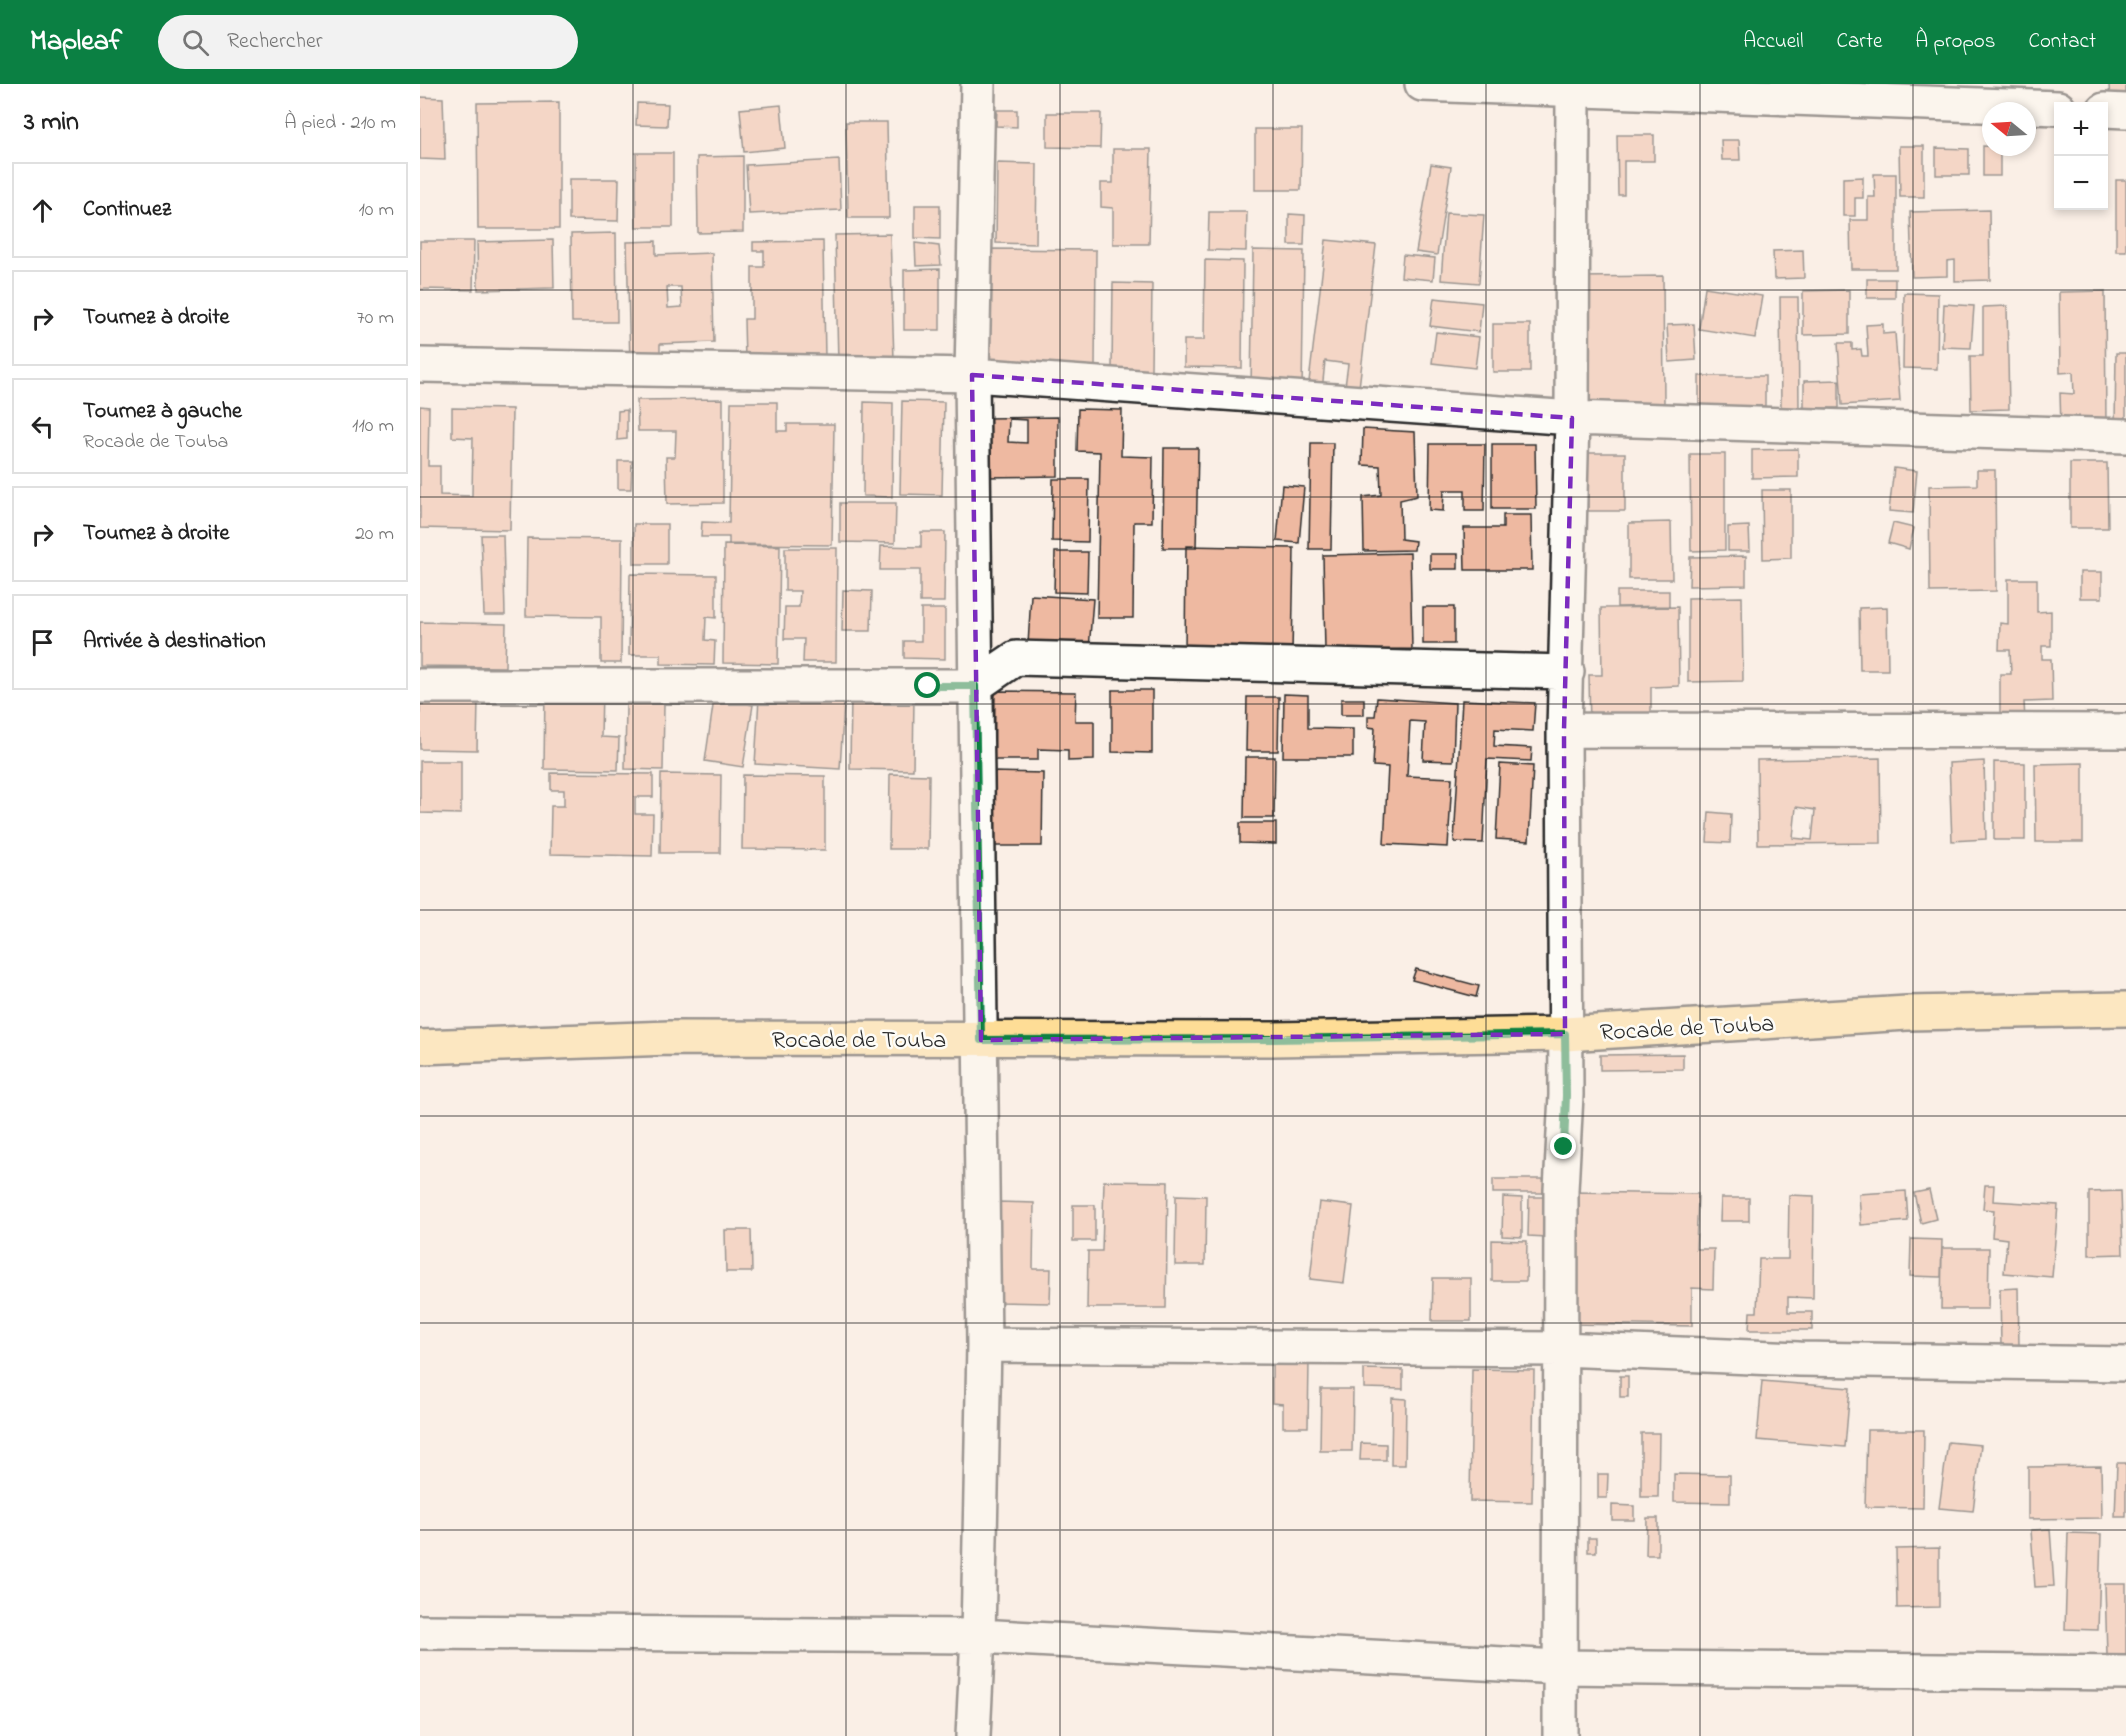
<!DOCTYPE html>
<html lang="fr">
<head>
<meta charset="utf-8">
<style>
  body { margin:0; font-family:"Indie Flower",sans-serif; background:#f2f2f2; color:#222 }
  .controls { position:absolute; right:18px; top:18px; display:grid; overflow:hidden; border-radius:0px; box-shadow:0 3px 9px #0003 }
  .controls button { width:54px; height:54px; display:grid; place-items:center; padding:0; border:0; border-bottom:2px solid #e0e0e0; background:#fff; color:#222; font:30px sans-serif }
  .compass { position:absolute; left:1562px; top:18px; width:54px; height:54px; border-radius:50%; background:#fff; box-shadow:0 3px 9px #0003; rotate:288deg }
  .stop { position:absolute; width:18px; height:18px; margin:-14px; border:4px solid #0b8043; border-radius:50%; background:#fff }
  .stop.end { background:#0b8043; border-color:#fff; box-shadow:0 2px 6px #0008 }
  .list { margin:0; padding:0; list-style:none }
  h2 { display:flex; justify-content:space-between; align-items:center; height:78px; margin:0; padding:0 24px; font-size:26px }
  h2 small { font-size:20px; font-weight:400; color:#767676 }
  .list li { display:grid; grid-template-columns:39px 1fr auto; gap:18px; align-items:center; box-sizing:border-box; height:96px; margin:0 12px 12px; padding:0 12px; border:2px solid #e0e0e0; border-radius:0px }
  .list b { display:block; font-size:22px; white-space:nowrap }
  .list p { margin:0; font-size:20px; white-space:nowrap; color:#767676 }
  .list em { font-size:20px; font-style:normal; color:#767676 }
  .icon { flex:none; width:33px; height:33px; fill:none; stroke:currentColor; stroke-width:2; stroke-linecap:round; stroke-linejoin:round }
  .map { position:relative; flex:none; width:1706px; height:1652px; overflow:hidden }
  header { display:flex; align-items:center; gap:36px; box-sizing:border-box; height:84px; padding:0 30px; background:#0b8043; color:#fff }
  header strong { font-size:28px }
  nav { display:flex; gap:33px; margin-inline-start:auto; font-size:21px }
  .search { width:420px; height:54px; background:#f2f2f2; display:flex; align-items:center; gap:15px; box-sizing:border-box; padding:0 21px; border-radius:33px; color:#767676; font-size:22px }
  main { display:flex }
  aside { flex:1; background:#fff }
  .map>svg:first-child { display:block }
  .building { fill:#eeb9a1; stroke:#2b2b2b; stroke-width:1.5; fill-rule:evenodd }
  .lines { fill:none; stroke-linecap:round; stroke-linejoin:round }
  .minor-casing { stroke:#2b2b2b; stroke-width:38 }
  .major-casing { stroke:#2b2b2b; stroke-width:38 }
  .minor { stroke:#fdfcf7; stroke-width:33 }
  .major { stroke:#fedd96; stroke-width:33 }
  .route { stroke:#0b8043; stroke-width:8 }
  .marked { fill:none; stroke:#7b2cbf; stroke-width:4.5; stroke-dasharray:12 8; stroke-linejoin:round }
  .grid { fill:none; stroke:#2b2b2b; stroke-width:1.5; stroke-opacity:0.55 }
  .labels { text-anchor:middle; stroke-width:5; stroke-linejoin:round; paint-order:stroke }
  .street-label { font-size:24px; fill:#2b2b2b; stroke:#fdfcf7 }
</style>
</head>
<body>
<header>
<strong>Mapleaf</strong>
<div class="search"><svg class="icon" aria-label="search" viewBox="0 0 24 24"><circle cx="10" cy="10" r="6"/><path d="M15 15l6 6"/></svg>Rechercher</div>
<nav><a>Accueil</a><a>Carte</a><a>À propos</a><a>Contact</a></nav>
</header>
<main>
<aside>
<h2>3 min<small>À pied · 210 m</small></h2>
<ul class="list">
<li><svg class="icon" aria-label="ahead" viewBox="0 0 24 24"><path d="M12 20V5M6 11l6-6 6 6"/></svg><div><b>Continuez</b></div><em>10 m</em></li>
<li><svg class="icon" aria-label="right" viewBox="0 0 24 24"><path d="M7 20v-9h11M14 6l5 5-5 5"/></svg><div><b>Tournez à droite</b></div><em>70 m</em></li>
<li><svg class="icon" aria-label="left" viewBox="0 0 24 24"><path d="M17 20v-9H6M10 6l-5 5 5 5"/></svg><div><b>Tournez à gauche</b><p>Rocade de Touba</p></div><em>110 m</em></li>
<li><svg class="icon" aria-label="right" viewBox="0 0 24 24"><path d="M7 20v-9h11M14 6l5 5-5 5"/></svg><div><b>Tournez à droite</b></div><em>20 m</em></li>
<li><svg class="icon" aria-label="arrive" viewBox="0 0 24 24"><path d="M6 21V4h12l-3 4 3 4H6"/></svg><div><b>Arrivée à destination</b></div></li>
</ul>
</aside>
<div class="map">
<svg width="1706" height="1652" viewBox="0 0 1706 1652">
  <rect width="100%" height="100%" fill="#faefe6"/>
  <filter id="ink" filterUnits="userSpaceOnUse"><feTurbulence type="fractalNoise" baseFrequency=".0167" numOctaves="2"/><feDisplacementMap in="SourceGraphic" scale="12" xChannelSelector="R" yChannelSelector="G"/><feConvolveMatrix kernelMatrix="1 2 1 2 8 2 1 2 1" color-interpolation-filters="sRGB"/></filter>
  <g filter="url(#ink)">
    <path class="building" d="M1689 0H1706V19H1690Z
      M0 13 23 14 25 76 0 75Z
      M139 18V145H58L57 19Z
      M217 19 248 20 247 42 216 41Z
      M361 21 365 64 324 68 320 25Z
      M577 26H597V43L576 42Z
      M627 29H681L680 64 627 63Z
      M426 38H467L469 134H428Z
      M835 45H882L881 106H835Z
      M1197 51H1234V77H1204V111H1198Z
      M1301 56H1319L1320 76H1302Z
      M1479 62H1504V113H1480Z
      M1563 62 1580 63V92H1563Z
      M1516 64 1549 65V91H1516Z
      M693 65H731L729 160H693V124L681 123V99H693Z
      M216 69H253V143H216Z
      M323 72V148L278 149 277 73Z
      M419 76 421 126 329 130 326 81Z
      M577 79 617 80 616 160 576 159Z
      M1011 80 1031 83 1017 171 996 168Z
      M1454 90H1476V185H1431L1430 136H1448V113H1455Z
      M1443 93V114H1435V132H1423V94Z
      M149 95H199L198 137 149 136Z
      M1696 96H1706V167H1696Z
      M495 121H520V155L495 154Z
      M1569 126 1570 196 1535 197V176L1527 177V192L1492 193 1490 128Z
      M789 128H827L826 167 788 166Z
      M1026 129 1064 131 1059 199 1021 196Z
      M869 130 885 131 884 161H869Z
      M196 149 197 238H152L151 150Z
      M470 150 474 276 418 278 415 151Z
      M133 156 134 204 58 206 57 158Z
      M906 156 956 161 938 312 888 306ZM905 277 928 280 924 310 902 307Z
      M0 157H54L53 206 0 205Z
      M236 157V171L292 169 294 258 240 260V280L210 281 207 158ZM247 203H261L262 223 248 224Z
      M403 157 405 275 325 277 324 235H332V183H344V167H333V158Z
      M495 159 519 162 521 181 496 182Z
      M565 165 676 166 675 284 563 283Z
      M833 166 884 167 882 307 831 306Z
      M1383 166 1384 194 1354 195 1353 167Z
      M983 171 1015 174 1013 196 981 193Z
      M785 176 823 177 822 284 764 283V256H784Z
      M520 185V246H484V186Z
      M1243 192 1244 320 1160 321 1159 193Z
      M1447 195H1475V214H1447Z
      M693 199 732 200 731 286H692Z
      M1285 203 1342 212 1335 254 1279 245Z
      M1429 206V250L1383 251V207Z
      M1685 207 1686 344H1641L1640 309 1654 310 1653 288 1640 289 1639 208Z
      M1484 209 1518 210 1517 285 1483 284Z
      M1360 213H1378L1379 326 1361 327Z
      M1014 214 1062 219 1059 248 1010 242Z
      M1524 220 1554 222 1551 264 1522 263Z
      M1587 222 1589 325 1551 326 1550 272H1563V223Z
      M1073 240H1110V288H1073Z
      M1274 240 1276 276 1249 278 1247 241Z
      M1463 240V250L1475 249 1480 317 1422 321 1418 259H1432V266L1441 265 1442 272H1448L1446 241Z
      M1016 248 1059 253 1055 284 1012 279Z
      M1696 269H1706V341H1695Z
      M1279 292H1345V322H1279Z
      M1419 296V324H1384V297Z
      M303 315V419L247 420 246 373H255L256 347H218L217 316Z
      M482 317 524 318 522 411 480 410Z
      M311 318H357V347H367V340H414L412 461 309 460V453H281L282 438 309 439Z
      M444 318 473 319 472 413 443 412Z
      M0 322 9 323 8 382H20V411L52 412 53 354 32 353V324L92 325 90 446 0 444Z
      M658 325 702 326 701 372 733 373 732 438H714L713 534H677L680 368 657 367Z
      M207 326V355L197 356 198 327Z
      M638 333V392L564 393V334ZM589 335 607 336V359L588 358Z
      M943 345 995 348 997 412 980 416 981 455 995 457 994 466 944 467 943 413 961 411 960 382 942 381Z
      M891 359H913L911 465H889Z
      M1010 360H1065L1064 427H1045V406H1024L1023 427 1009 426Z
      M1072 360H1115L1116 425H1072Z
      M744 364H778L776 464H743Z
      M1378 365V393L1332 394V366Z
      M1167 369H1205V427H1168Z
      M1270 370H1305V466L1271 467Z
      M198 377H212L211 405H198Z
      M1650 379H1687L1688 444H1650Z
      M1474 384 1497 387 1493 429 1469 427Z
      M1557 386H1575L1576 507 1510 508 1509 402 1557 401Z
      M633 395H669L668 458 632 457Z
      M862 401 884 403 879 459 857 457Z
      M1342 406H1371V474L1343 475Z
      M420 419H476L475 459 420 458Z
      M1083 431H1111L1112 486H1045L1044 444H1083Z
      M1251 438 1252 495H1209V439Z
      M1473 439 1494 444 1489 465 1468 459Z
      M214 440H247V480H214Z
      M1329 442 1330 467H1308V443Z
      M501 448H525L524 518H500V486H460L461 462 501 463Z
      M61 451H83L85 531H64Z
      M107 454 202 455 201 579H181V533L106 532Z
      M304 461 360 462 358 580 303 579Z
      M766 462 874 464 872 569 765 568Z
      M365 464H417L416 578H383L384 555H364L365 523H379L380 507H365Z
      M635 468H668L667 509 634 508Z
      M990 469 992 565 905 567 903 471Z
      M1010 470H1038V485H1010Z
      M1326 472V501L1269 502 1270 473Z
      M1660 488H1682V514H1660Z
      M210 490 296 491V534L286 533 285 556 295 557 294 581 241 580V571H209Z
      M1588 495H1617V528L1631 527V562H1622V575H1631L1632 617 1604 618 1605 636 1580 637V590H1591L1590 566H1579L1580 539 1588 540Z
      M423 506 452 507 451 547H422Z
      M1197 507H1249V522L1197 523Z
      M611 511 673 515 669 565 608 561Z
      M1322 513 1323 597 1268 598V514Z
      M1003 523H1034V560H1003Z
      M1258 523 1259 602 1231 603V643L1170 644 1169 591H1182L1181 524Z
      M1467 523 1468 586H1440L1439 524Z
      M501 525H525V575L484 574V557H501Z
      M0 538 86 540 85 583 0 582Z
      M125 605H182L181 653 199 654 198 686 124 685Z
      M692 606H732V669L692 668Z
      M575 607 656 608 655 637H674V676L648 677V666L618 665V676H574Z
      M864 610 888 611V644L933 645V673H863Z
      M431 611 494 612 493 686 430 685Z
      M0 613 58 615 57 666 0 665Z
      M827 613H859L858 667H826Z
      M339 614 424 618 420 685 335 680Z
      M957 614 1035 619 1033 677 1003 676 1005 638 990 637 987 692 1032 694 1028 763 964 760 968 683 953 682 955 644 948 643V632H955Z
      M294 615 333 621 323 683 285 677Z
      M921 615H944V631H921Z
      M1042 616 1115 619 1113 647 1075 645 1074 662 1112 664 1111 677 1067 675 1063 759 1034 758Z
      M206 620H244L243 686 205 685Z
      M825 673H855L854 734H824Z
      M1460 674 1461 759 1338 760 1337 676ZM1376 723 1395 726 1392 756 1373 754Z
      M0 677H41V730L0 729Z
      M1564 677 1566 755 1532 757 1529 679Z
      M1574 678 1605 679V756H1574Z
      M1663 679V758H1616L1615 680Z
      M1080 680 1113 682 1109 757 1076 755Z
      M573 688 623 689 622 762H572Z
      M131 689 233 690V713H215V730H233L232 772 130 770 131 722H144V706H131Z
      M241 690 301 691 300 769H240Z
      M470 690 509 691 508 765H469Z
      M323 691 405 692V766L322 765Z
      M1289 728 1311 730 1310 759 1287 758Z
      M820 739H856V760L820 759Z
      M996 885 1059 902 1056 913 992 896Z
      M1263 970V985L1180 986V971Z
      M1073 1095H1127L1126 1109H1073Z
      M684 1097 748 1098 746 1224H667L668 1167H682Z
      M1565 1101H1574L1573 1117 1638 1121 1632 1193 1584 1189 1587 1155 1572 1153 1574 1126 1563 1125Z
      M1509 1106 1516 1135 1501 1139 1494 1109Z
      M1486 1107 1488 1137 1441 1141 1439 1110Z
      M1701 1107 1703 1170 1669 1171V1108Z
      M1152 1108 1278 1110 1276 1165H1294L1293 1205 1272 1204V1242L1150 1240Z
      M756 1111 786 1112 785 1181H755Z
      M1369 1111 1394 1112 1393 1214 1368 1213V1228H1392V1246H1329L1330 1228H1337L1339 1175H1368Z
      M1083 1113 1102 1114V1153L1082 1152Z
      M1109 1113H1127V1153L1108 1152Z
      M1301 1114H1329V1137H1300Z
      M578 1118 614 1119 613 1185H631L630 1219 577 1218Z
      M899 1118 933 1122 924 1199 890 1195Z
      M653 1121H675V1157H653Z
      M305 1146H331L332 1188H306Z
      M1491 1155 1522 1156 1521 1193 1490 1192Z
      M1072 1156 1107 1157 1106 1197H1072Z
      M1522 1164H1569L1568 1225H1521Z
      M1013 1194H1051V1237H1012Z
      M1598 1204 1599 1263H1581L1580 1205Z
      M852 1277H889L888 1343H863V1320L852 1319Z
      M944 1285 983 1286V1305L944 1304Z
      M1052 1285 1114 1286 1112 1418 1050 1417Z
      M1200 1292H1208V1313H1200Z
      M1342 1297 1430 1304 1425 1363 1337 1356Z
      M901 1305H933L932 1367H900Z
      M972 1314 986 1315 985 1381H971Z
      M1447 1346H1504L1503 1424 1445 1423Z
      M1221 1349H1239L1238 1413H1221Z
      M1528 1358 1561 1361 1553 1427 1519 1424Z
      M941 1359 966 1360V1376H940Z
      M1697 1379H1706V1433H1695Z
      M1681 1382 1682 1434 1608 1435V1383Z
      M1178 1390H1188L1187 1414H1178Z
      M1254 1390 1310 1391V1419L1254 1418Z
      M1192 1421 1214 1422V1436H1192Z
      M1227 1434H1238V1471H1226Z
      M1630 1445 1634 1502 1615 1503 1611 1446Z
      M1648 1449 1681 1450 1678 1546 1645 1545Z
      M1168 1454H1176V1468H1168Z
      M1519 1464V1523L1477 1524 1476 1465Z
      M1685 1500H1706V1571H1687Z"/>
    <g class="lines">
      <defs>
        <path id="minor" d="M1002 0 1638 24
          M1684 26 1706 27
          M0 281 552 291 1152 334 1706 352
          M0 602H555L596 574 1147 588
          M1144 646 1706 647
          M564 1261 1141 1265 1379 1275 1706 1280
          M0 1548 558 1552 1139 1583 1706 1589
          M553 1652 558 1552 564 1261 552 291 558 0
          M1140 1652 1141 1106 1146 1011 1144 646 1152 334 1153 0"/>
        <path id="major" d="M0 963 250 954 853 955 1145 950 1487 929 1706 925"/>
      </defs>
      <use href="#minor" class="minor-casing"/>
      <use href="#major" class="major-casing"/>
      <use href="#minor" class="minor"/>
      <use href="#major" class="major"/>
    </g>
  </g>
  <g class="lines" filter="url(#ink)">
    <path class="route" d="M508 602H555L561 956 854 955 1145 950 1146 1011 1144 1063"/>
  </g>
  <path d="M0 0H1706V1652H0ZM552 291 1152 334 1144 646 1145 950 561 956Z" fill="#faefe6" fill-opacity=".55" fill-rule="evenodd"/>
  <path class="marked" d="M552 291 1152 334 1144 646 1145 950 561 956Z"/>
  <path class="grid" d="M213 0V1652M426 0V1652M640 0V1652M853 0V1652M1066 0V1652M1280 0V1652M1493 0V1652M0 206H1706M0 413H1706M0 620H1706M0 826H1706M0 1032H1706M0 1239H1706M0 1446H1706"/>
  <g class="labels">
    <g class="street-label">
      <text transform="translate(1267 943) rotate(-3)" y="8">Rocade de Touba</text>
      <text x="439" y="963">Rocade de Touba</text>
    </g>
  </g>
</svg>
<div class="controls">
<button>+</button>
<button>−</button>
</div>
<svg class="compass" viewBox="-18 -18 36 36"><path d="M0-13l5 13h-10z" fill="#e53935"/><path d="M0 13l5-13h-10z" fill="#767676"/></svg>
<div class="stop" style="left:508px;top:602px"></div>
<div class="stop end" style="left:1144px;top:1063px"></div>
</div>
</main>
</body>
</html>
